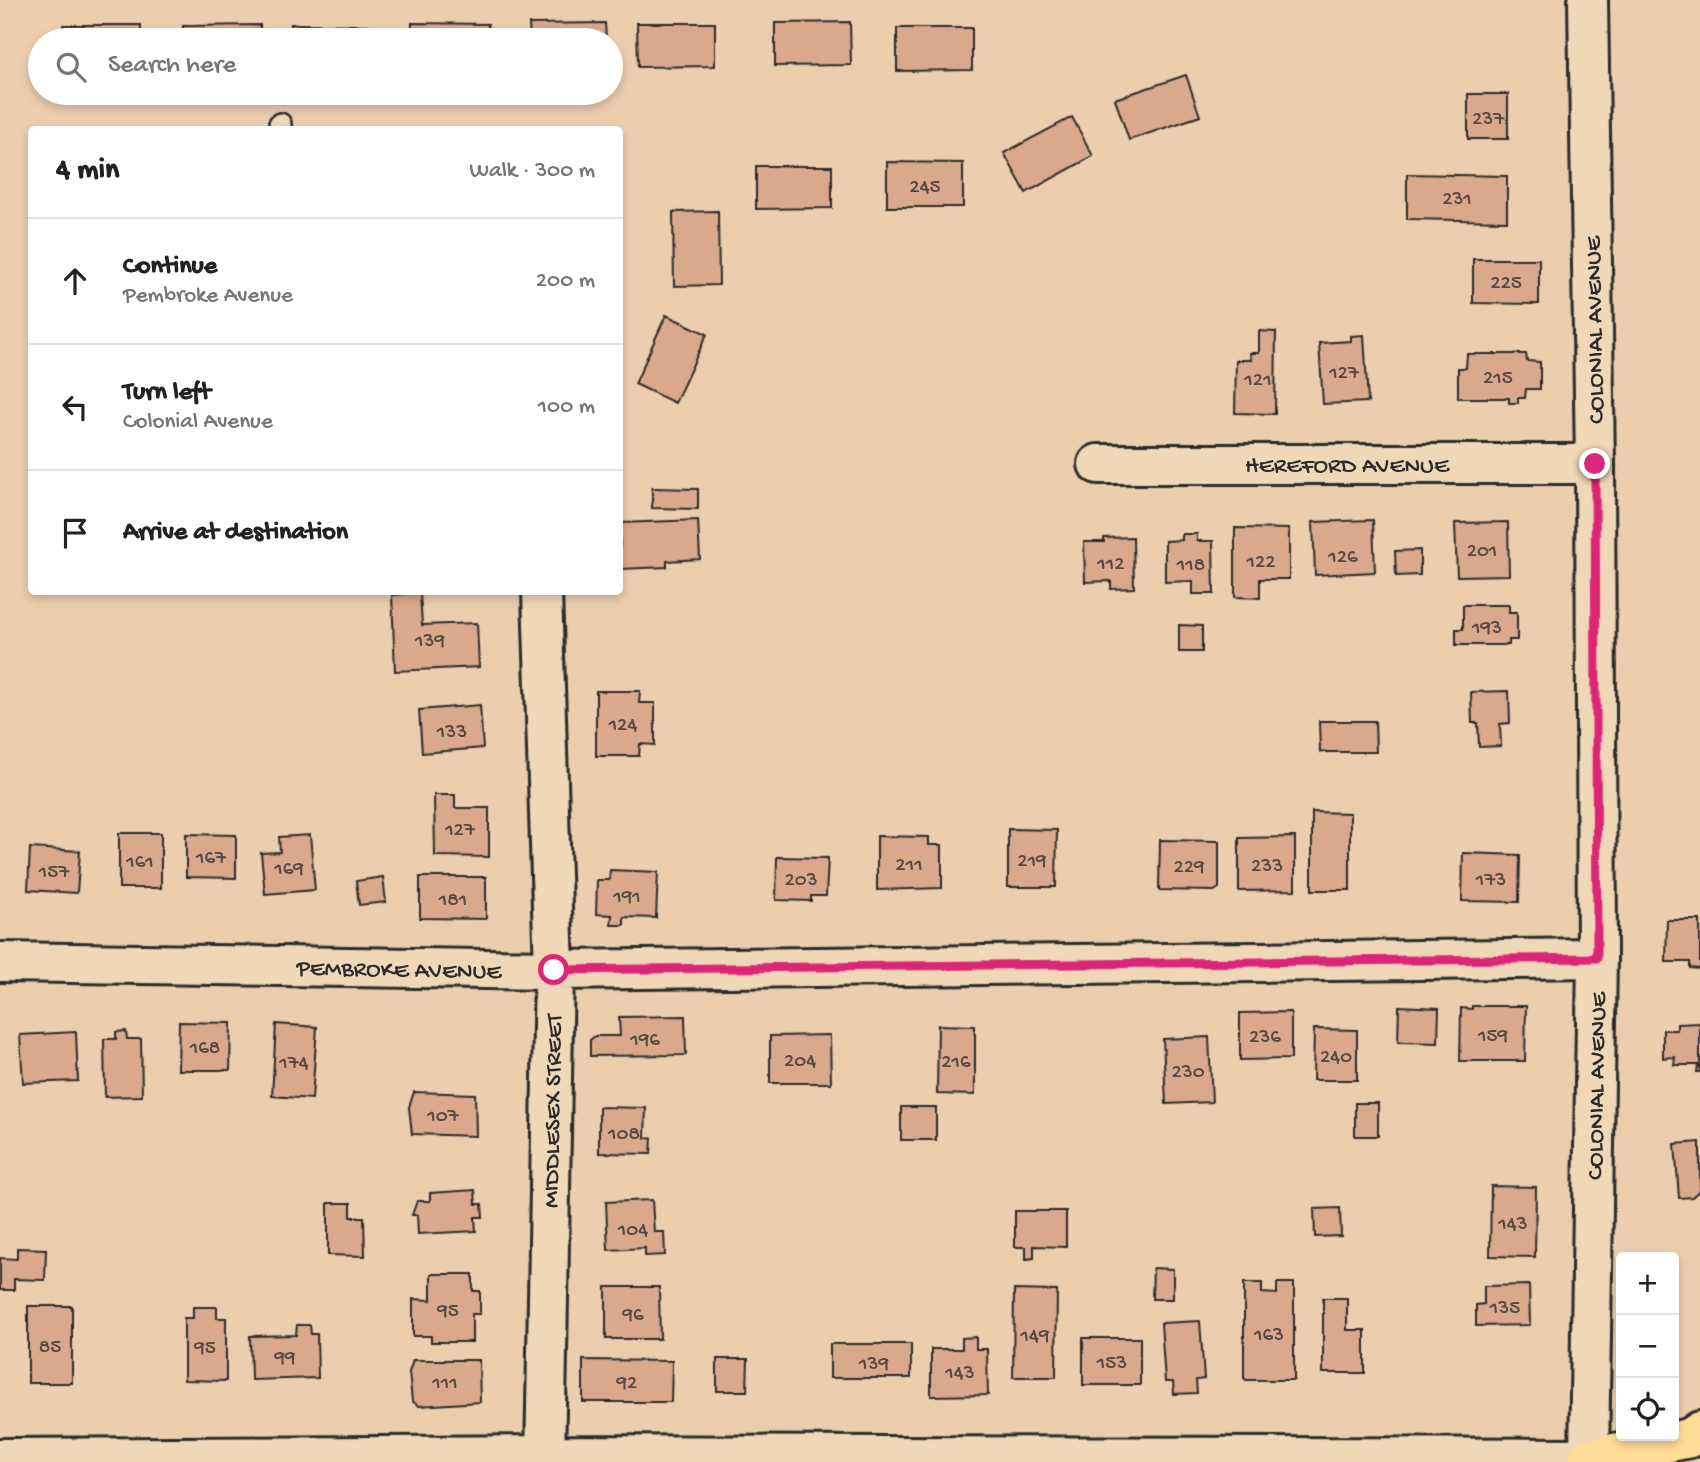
<!DOCTYPE html>
<html lang="en">
<head>
<meta charset="utf-8">
<style>
  body { margin:0; font-family:"Gochi Hand",sans-serif; background:#f6f6f6; color:#222 }
  .controls { position:absolute; right:21px; bottom:21px; display:grid; overflow:hidden; border-radius:7px; box-shadow:0 4px 10px #0003 }
  .controls button { width:63px; height:63px; display:grid; place-items:center; padding:0; border:0; border-bottom:2px solid #e0e0e0; background:#fff; color:#222; font:35px sans-serif }
  .stop { position:absolute; width:21px; height:21px; margin:-16px; border:5px solid #db2777; border-radius:50%; background:#fff }
  .stop.end { background:#db2777; border-color:#fff; box-shadow:0 2px 7px #0008 }
  .list { margin:0; padding:0; list-style:none }
  h2 { display:flex; justify-content:space-between; align-items:center; height:91px; margin:0; padding:0 28px; font-size:30px }
  h2 small { font-size:23px; font-weight:400; color:#767676 }
  .list li { display:grid; grid-template-columns:46px 1fr auto; gap:21px; align-items:center; box-sizing:border-box; height:126px; padding:0 28px; border-top:2px solid #e0e0e0 }
  .list b { display:block; font-size:26px; white-space:nowrap }
  .list p { margin:0; font-size:23px; white-space:nowrap; color:#767676 }
  .list em { font-size:23px; font-style:normal; color:#767676 }
  .icon { flex:none; width:38px; height:38px; fill:none; stroke:currentColor; stroke-width:2; stroke-linecap:round; stroke-linejoin:round }
  .map { position:relative; flex:none; width:1700px; height:1462px; overflow:hidden }
  .search { position:absolute; background:#fff; box-shadow:0 4px 10px #0003; left:28px; top:28px; width:595px; height:77px; display:flex; align-items:center; gap:18px; box-sizing:border-box; padding:0 24px; border-radius:38px; color:#767676; font-size:26px }
  .panel { position:absolute; background:#fff; box-shadow:0 4px 10px #0003; left:28px; top:126px; width:595px; height:469px; border-radius:7px }
  .map>svg:first-child { display:block }
  .building { fill:#daa98d; stroke:#2b2b2b; stroke-width:2 }
  .lines { fill:none; stroke-linecap:round; stroke-linejoin:round }
  .service-casing { stroke:#2b2b2b; stroke-width:26 }
  .minor-casing { stroke:#2b2b2b; stroke-width:44 }
  .tertiary-casing { stroke:#2b2b2b; stroke-width:44 }
  .motorway-casing { stroke:#2b2b2b; stroke-width:44 }
  .service { stroke:#f0d7b7; stroke-width:21 }
  .minor { stroke:#f0d7b7; stroke-width:38 }
  .tertiary { stroke:#f0d7b7; stroke-width:38 }
  .motorway { stroke:#fedd96; stroke-width:38 }
  .route { stroke:#db2777; stroke-width:9 }
  .labels { text-anchor:middle; stroke-width:6; stroke-linejoin:round; paint-order:stroke }
  .number-label { font-size:21px; fill:#574a44 }
  .street-label { font-size:24px; fill:#2b2b2b; stroke:#f0d7b7 }
</style>
</head>
<body>
<div class="map">
<svg width="1700" height="1462" viewBox="0 0 1700 1462">
  <rect width="100%" height="100%" fill="#ecceaf"/>
  <filter id="ink" filterUnits="userSpaceOnUse"><feTurbulence type="fractalNoise" baseFrequency=".0143" numOctaves="2"/><feDisplacementMap in="SourceGraphic" scale="14" xChannelSelector="R" yChannelSelector="G"/><feConvolveMatrix kernelMatrix="1 2 1 2 8 2 1 2 1" color-interpolation-filters="sRGB"/></filter>
  <g filter="url(#ink)">
    <path class="building" d="M850 22 851 65 775 66V23Z
      M412 23 488 24V40H412Z
      M605 23 606 40H530L529 24Z
      M637 23H715V66L638 67Z
      M291 24 368 25V40H291Z
      M63 25H141V40H63Z
      M260 25V40H183V26Z
      M897 28H972V70L897 71Z
      M1186 75 1200 116 1129 140 1115 99Z
      M1468 94H1508V139H1468Z
      M1072 117 1093 156 1026 193 1004 153Z
      M887 162 963 163V207H887Z
      M756 166H832V208L756 209Z
      M1407 174 1507 176V221L1407 219Z
      M718 211 719 285 674 286 673 212Z
      M1473 259H1539V304L1473 303Z
      M666 315 707 334 675 403 635 384Z
      M1259 331 1276 332 1275 414 1235 413 1236 360H1251L1250 353H1259Z
      M1364 335 1368 402 1323 404 1319 343 1351 341V336Z
      M1467 354H1526L1527 361 1540 362V389H1526L1525 398H1518V403H1509V398H1458V368H1466Z
      M652 488 698 489V509L652 508Z
      M698 520 700 559 667 561V567L620 569V523Z
      M1373 520 1375 572 1315 575 1313 522Z
      M1508 522 1509 575 1457 576 1455 523Z
      M1235 528 1289 529V579H1260V598L1235 597Z
      M1182 534H1197V541H1213L1214 594H1193V581L1165 582V541L1182 540Z
      M1133 537 1134 588 1111 589V581L1085 582 1084 542H1104V538Z
      M1420 550V575L1396 576 1395 551Z
      M420 593 422 625 477 623 479 667 395 671 392 595Z
      M1463 605H1509V612H1517V640H1509V645H1456V629H1463Z
      M1179 625 1202 626V652H1179Z
      M596 691H640L639 703H655V745L640 744 639 756H596Z
      M1509 691 1510 723 1500 724 1501 746 1479 747 1478 723H1472L1471 692Z
      M480 705 483 748 422 753 419 710Z
      M1319 721H1375L1376 752H1320Z
      M434 795H455V808H489V857L435 856Z
      M1312 812 1350 813V890H1312Z
      M1008 829 1057 830 1056 887H1008Z
      M119 833H161V888H119Z
      M186 834 236 835V878L186 877Z
      M310 835 315 890 265 894 261 853 280 852 279 837Z
      M877 836 929 837V845H942V888L877 890Z
      M1295 837V890L1239 891V838Z
      M1160 840 1219 841V888L1214 891 1159 890Z
      M30 848 80 851 77 893 28 890Z
      M1463 853 1520 855 1519 902 1462 901Z
      M777 857 828 858 826 896H811V901L776 900Z
      M610 870 658 872 656 918 624 917V925H611L612 915 596 914 597 880H609Z
      M383 877 386 902 359 905 356 881Z
      M420 877H486V919L420 918Z
      M1667 920H1700V969L1690 968V962H1666Z
      M1399 1006 1439 1008 1438 1043 1398 1042Z
      M1472 1006H1526L1525 1061H1460L1461 1008 1472 1009Z
      M1291 1012V1059L1240 1060V1013Z
      M685 1016 686 1055 590 1056V1040L595 1036H620L619 1017Z
      M179 1022 231 1023 230 1070H178Z
      M1700 1023V1072H1697L1698 1065H1674L1675 1057 1663 1058V1030H1677V1024Z
      M276 1024 317 1027 312 1099 272 1096Z
      M938 1025 975 1026V1095L937 1094Z
      M1314 1029 1357 1030V1080H1313Z
      M126 1031 127 1039H141L142 1096 105 1097 104 1039H116V1032Z
      M76 1032 78 1081 23 1083 20 1035Z
      M830 1035 831 1083H770V1036Z
      M1209 1037 1212 1102 1166 1104 1163 1039Z
      M414 1092 475 1094 476 1136 412 1134 409 1107Z
      M1355 1103H1378V1136H1355Z
      M599 1107 646 1108 645 1138H652L651 1154 599 1153Z
      M901 1107H936V1140H901Z
      M1700 1142V1190L1692 1197 1679 1198 1675 1144Z
      M1491 1186 1536 1187 1535 1257 1490 1256Z
      M475 1190 476 1204H482L483 1217H475L476 1231 418 1234 417 1215H412L417 1201H430V1193Z
      M652 1200 654 1232H664L665 1255 645 1256V1248L608 1250 606 1202Z
      M328 1203H351V1217H364L365 1256 328 1255Z
      M1340 1208 1341 1236 1315 1237 1314 1209Z
      M1015 1211H1066V1247L1034 1246V1258L1026 1259V1247H1015Z
      M17 1248 46 1249 45 1280 14 1279V1290H0V1258L17 1259Z
      M1153 1268 1173 1269V1299H1152Z
      M431 1274H473V1291H480V1314H472V1342H431V1336H413V1299L431 1300Z
      M1244 1283H1262V1293L1277 1294V1283H1294V1380H1246L1244 1378Z
      M1529 1285 1530 1325 1476 1326V1305L1484 1304V1286Z
      M606 1287H659L660 1339H606Z
      M1014 1290 1057 1291 1056 1377H1013Z
      M1323 1298H1347V1330H1365V1373H1323Z
      M28 1306H72V1383H28Z
      M193 1307H217V1318H226V1381L184 1380V1318H193Z
      M1200 1321 1204 1379 1196 1380 1197 1393 1174 1394 1173 1382H1165L1161 1323Z
      M297 1325H310L311 1334H317L318 1378 251 1380 250 1336 296 1335Z
      M976 1337V1349H987L988 1395 931 1396V1349H962V1338Z
      M1083 1338H1140V1385H1083Z
      M830 1344H911V1378H830Z
      M717 1359H748L747 1391H717Z
      M413 1360H479L480 1402 419 1406 412 1401 409 1372Z
      M583 1360 672 1361 671 1402H583Z"/>
    <g class="lines">
      <defs>
        <path id="service" d="M280 130V124"/>
        <path id="minor" d="M1098 464H1595
          M542 592 554 970 545 1462
          M0 962 554 970 1597 958
          M0 1458 545 1455 1589 1458"/>
        <path id="tertiary" d="M1588 0 1595 464 1597 958 1589 1458"/>
        <path id="motorway" d="M1589 1458 1690 1438 1700 1431"/>
      </defs>
      <use href="#service" class="service-casing"/>
      <use href="#minor" class="minor-casing"/>
      <use href="#tertiary" class="tertiary-casing"/>
      <use href="#motorway" class="motorway-casing"/>
      <use href="#service" class="service"/>
      <use href="#minor" class="minor"/>
      <use href="#tertiary" class="tertiary"/>
      <use href="#motorway" class="motorway"/>
    </g>
  </g>
  <g class="lines" filter="url(#ink)">
    <path class="route" d="M554 970 1597 958 1595 464"/>
  </g>
  <g class="labels">
    <g class="number-label">
      <text x="1488" y="124">237</text>
      <text x="925" y="192">245</text>
      <text x="1457" y="204">231</text>
      <text x="1506" y="288">225</text>
      <text x="1344" y="378">127</text>
      <text x="1498" y="383">215</text>
      <text x="1258" y="385">121</text>
      <text x="1482" y="556">201</text>
      <text x="1343" y="562">126</text>
      <text x="1261" y="567">122</text>
      <text x="1111" y="569">112</text>
      <text x="1191" y="570">118</text>
      <text x="1487" y="633">193</text>
      <text x="430" y="646">139</text>
      <text x="623" y="730">124</text>
      <text x="452" y="737">133</text>
      <text x="460" y="835">127</text>
      <text x="211" y="863">167</text>
      <text x="1032" y="866">219</text>
      <text x="140" y="867">161</text>
      <text x="909" y="870">211</text>
      <text x="1267" y="871">233</text>
      <text x="1189" y="872">229</text>
      <text x="289" y="874">169</text>
      <text x="54" y="877">157</text>
      <text x="801" y="885">203</text>
      <text x="1491" y="885">173</text>
      <text x="627" y="902">191</text>
      <text x="453" y="905">181</text>
      <text x="1493" y="1041">159</text>
      <text x="1265" y="1042">236</text>
      <text x="645" y="1045">196</text>
      <text x="205" y="1053">168</text>
      <text x="1336" y="1062">240</text>
      <text x="800" y="1066">204</text>
      <text x="956" y="1067">216</text>
      <text x="294" y="1068">174</text>
      <text x="1188" y="1077">230</text>
      <text x="443" y="1121">107</text>
      <text x="624" y="1139">108</text>
      <text x="1513" y="1229">143</text>
      <text x="633" y="1235">104</text>
      <text x="1505" y="1313">135</text>
      <text x="448" y="1316">95</text>
      <text x="633" y="1320">96</text>
      <text x="1269" y="1340">163</text>
      <text x="1035" y="1341">149</text>
      <text x="50" y="1352">85</text>
      <text x="205" y="1353">95</text>
      <text x="285" y="1363">99</text>
      <text x="1112" y="1368">153</text>
      <text x="874" y="1369">139</text>
      <text x="960" y="1378">143</text>
      <text x="445" y="1388">111</text>
      <text x="627" y="1388">92</text>
    </g>
    <g class="street-label">
      <text transform="translate(1593 330) rotate(-91)" y="8">COLONIAL AVENUE</text>
      <text x="1347" y="472">HEREFORD AVENUE</text>
      <text transform="translate(399 968) rotate(1)" y="8">PEMBROKE AVENUE</text>
      <text transform="translate(1595 1086) rotate(-89)" y="8">COLONIAL AVENUE</text>
      <text transform="translate(551 1111) rotate(-89)" y="8">MIDDLESEX STREET</text>
    </g>
  </g>
</svg>
<div class="controls">
<button>+</button>
<button>−</button>
<button><svg class="icon" aria-label="locate" viewBox="0 0 24 24"><circle cx="12" cy="12" r="6"/><path d="M12 2v4M12 18v4M2 12h4M18 12h4"/></svg></button>
</div>
<div class="stop" style="left:554px;top:970px"></div>
<div class="stop end" style="left:1595px;top:464px"></div>
<div class="search"><svg class="icon" aria-label="search" viewBox="0 0 24 24"><circle cx="10" cy="10" r="6"/><path d="M15 15l6 6"/></svg>Search here</div>
<section class="panel">
<h2>4 min<small>Walk · 300 m</small></h2>
<ul class="list">
<li><svg class="icon" aria-label="ahead" viewBox="0 0 24 24"><path d="M12 20V5M6 11l6-6 6 6"/></svg><div><b>Continue</b><p>Pembroke Avenue</p></div><em>200 m</em></li>
<li><svg class="icon" aria-label="left" viewBox="0 0 24 24"><path d="M17 20v-9H6M10 6l-5 5 5 5"/></svg><div><b>Turn left</b><p>Colonial Avenue</p></div><em>100 m</em></li>
<li><svg class="icon" aria-label="arrive" viewBox="0 0 24 24"><path d="M6 21V4h12l-3 4 3 4H6"/></svg><div><b>Arrive at destination</b></div></li>
</ul>
</section>
</div>
</body>
</html>
